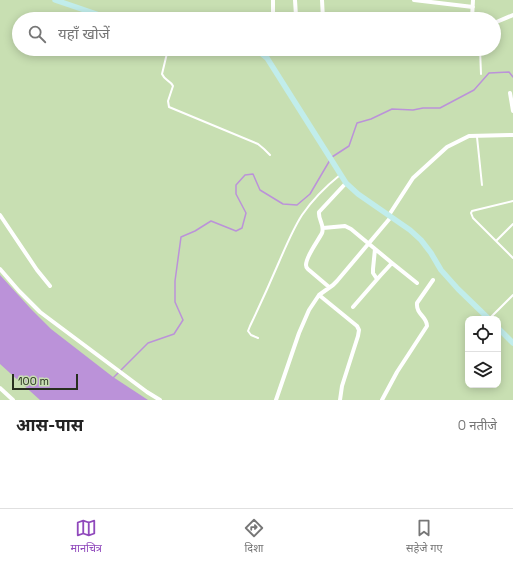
<!DOCTYPE html>
<html lang="hi">
<head>
<meta charset="utf-8">
<style>
  body { margin:0; font-family:"Space Grotesk","Noto Sans Devanagari",sans-serif; background:#f2f2f2; color:#222 }
  .controls { position:absolute; right:12px; bottom:12px; display:grid; overflow:hidden; border-radius:8px; box-shadow:0 2px 10px #0003 }
  .controls button { width:36px; height:36px; display:grid; place-items:center; padding:0; border:0; border-bottom:1px solid #e0e0e0; background:#fff; color:#222; font:20px sans-serif }
  .scale { position:absolute; left:12px; bottom:10px; width:66px; box-sizing:border-box; padding-left:4px; border:2px solid #272f1e; border-top:0; font-size:11px; line-height:14px; white-space:nowrap; color:#272f1e; -webkit-text-stroke:3px #c8dfb2; paint-order:stroke }
  .list { margin:0; padding:0; list-style:none }
  h2 { display:flex; justify-content:space-between; align-items:center; height:52px; margin:0; padding:0 16px; font-size:17px }
  h2 small { font-size:13px; font-weight:400; color:#767676 }
  .icon { flex:none; width:22px; height:22px; fill:none; stroke:currentColor; stroke-width:2; stroke-linecap:round; stroke-linejoin:round }
  .map { position:relative; flex:none; width:513px; height:400px; overflow:hidden }
  .search { position:absolute; background:#fff; box-shadow:0 2px 10px #0003; left:12px; right:12px; top:12px; height:44px; display:flex; align-items:center; gap:10px; box-sizing:border-box; padding:0 14px; border-radius:22px; color:#767676; font-size:15px }
  .sheet { height:108px; background:#fff }
  nav { display:flex; justify-content:space-around; align-items:center; box-sizing:border-box; height:56px; border-top:1px solid #e0e0e0; background:#fff; font-size:11px; color:#767676 }
  nav a { display:grid; justify-items:center; gap:2px }
  nav .on { color:#9049bc }
  .map>svg:first-child { display:block }
  .water { fill:#bb92d9 }
  .lines { fill:none; stroke-linecap:round; stroke-linejoin:round }
  .stream { stroke:#bb92d9; stroke-width:1.5 }
  .lane { stroke:#fff; stroke-width:2 }
  .street { stroke:#fff; stroke-width:4 }
  .secondary { stroke:#c1edeb; stroke-width:5.5 }
</style>
</head>
<body>
<div class="map">
<svg width="513" height="400" viewBox="0 0 513 400">
  <rect width="100%" height="100%" fill="#c8dfb2"/>
  <path class="water" d="M0 275 31 309 51 329 113 377 148 400H40L0 364Z"/>
  <g class="lines">
    <path class="stream" d="M332 157 349 146 357 123 371 119 392 109 413 110 423 108H440L474 90 489 73 509 72 513 77
      M113 378 148 343 174 334 183 320 175 302V281L181 237 195 231 211 221 236 231 242 228 246 213 236 194V185L245 175 253 174 260 190 283 204 297 205 310 194 330 160"/>
    <path class="lane" d="M168 49 162 74C165 81 170 80 173 86L168 101 169 107 258 144 264 149 270 155
      M480 49 481 74
      M477 137 482 185
      M513 224 496 241 513 258
      M496 241 473 218 471 213 472 211 476 210 513 201
      M490 318 513 295
      M258 338 251 335 248 331 250 326C260 305 270 283 279 262 286 246 293 229 302 215 313 199 325 187 340 175"/>
    <path class="street" d="M273 0V19
      M295 0 296 16 298 19
      M322 0 323 19
      M414 0 473 7
      M472 19 473 0
      M494 23 513 15
      M510 93 513 111
      M0 215 37 270 50 286
      M389 215 413 178 447 147 469 136 513 135
      M323 228 345 226 351 229 392 263 417 283
      M375 249 373 269V273L377 279
      M0 269 19 291 40 312 147 392 160 400
      M329 287 309 270C307 268 306 268 306 265 306 256 318 241 322 233 325 225 318 220 319 212L346 183
      M319 295 357 326 359 330 358 336 342 386 340 400
      M353 307 380 276 392 263
      M0 388 13 400
      M276 400 299 333 309 310 319 295 333 285 337 281 391 217
      M382 400 397 372 427 326C427 316 416 315 417 303L433 280"/>
    <path class="secondary" d="M55 0 111 19
      M256 49 267 58 346 183 358 194 410 230 421 240 431 253 441 270 458 289 489 319
      M498 328 513 343"/>
  </g>
</svg>
<div class="controls">
<button><svg class="icon" aria-label="locate" viewBox="0 0 24 24"><circle cx="12" cy="12" r="6"/><path d="M12 2v4M12 18v4M2 12h4M18 12h4"/></svg></button>
<button><svg class="icon" aria-label="layers" viewBox="0 0 24 24"><path d="M12 4l9 5-9 5-9-5zM3 14l9 5 9-5"/></svg></button>
</div>
<div class="scale">100 m</div>
<div class="search"><svg class="icon" aria-label="search" viewBox="0 0 24 24"><circle cx="10" cy="10" r="6"/><path d="M15 15l6 6"/></svg>यहाँ खोजें</div>
</div>
<section class="sheet">
<h2>आस-पास<small>0 नतीजे</small></h2>
<ul class="list">
</ul>
</section>
<nav>
<a class="on"><svg class="icon" aria-label="map" viewBox="0 0 24 24"><path d="M3 6l6-2 6 2 6-2v14l-6 2-6-2-6 2zM9 4v14M15 6v14"/></svg>मानचित्र</a>
<a><svg class="icon" aria-label="directions" viewBox="0 0 24 24"><path d="M12 3l9 9-9 9-9-9zM9 14v-3h6M13 9l2 2-2 2"/></svg>दिशा</a>
<a><svg class="icon" aria-label="saved" viewBox="0 0 24 24"><path d="M7 4h10v16l-5-4-5 4z"/></svg>सहेजे गए</a>
</nav>
</body>
</html>
